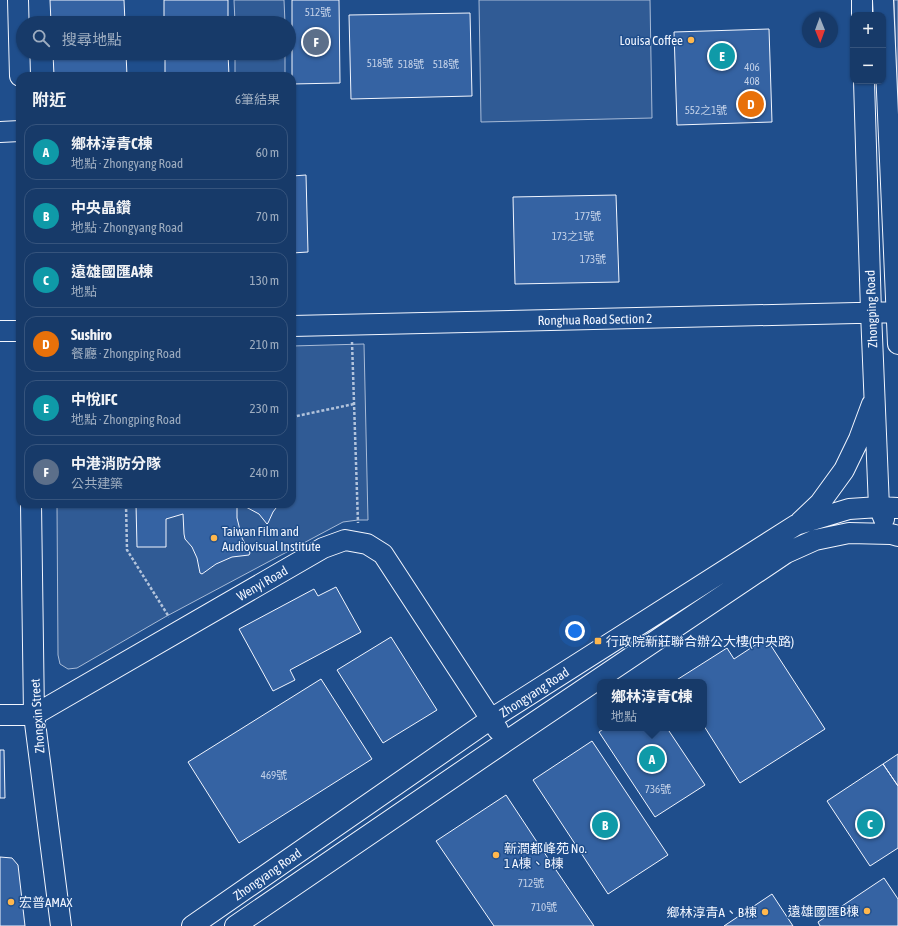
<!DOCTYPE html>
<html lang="zh-TW">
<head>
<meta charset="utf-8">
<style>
  body { margin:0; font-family:"Asap Condensed","Noto Sans TC",sans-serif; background:#244571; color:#f1f3f6 }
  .controls { position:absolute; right:12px; top:12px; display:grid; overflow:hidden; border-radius:8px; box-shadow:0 1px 3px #0004 }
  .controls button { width:36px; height:36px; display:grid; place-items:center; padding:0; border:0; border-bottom:1px solid #36547d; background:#173a69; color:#f1f3f6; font:20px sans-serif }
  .compass { position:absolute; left:802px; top:12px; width:36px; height:36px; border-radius:50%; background:#173a69; box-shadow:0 1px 3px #0004; rotate:179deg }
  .you { position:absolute; left:575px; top:631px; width:14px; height:14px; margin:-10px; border:3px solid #fff; border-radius:50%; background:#1a73e8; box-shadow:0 0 0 6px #1a73e833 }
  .badge { display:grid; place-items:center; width:26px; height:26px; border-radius:50%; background:#ffb74d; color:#fff; font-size:13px; font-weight:700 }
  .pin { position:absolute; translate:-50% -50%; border:2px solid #fff; box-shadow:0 1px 4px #0006 }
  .popup { position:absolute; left:597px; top:679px; width:110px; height:52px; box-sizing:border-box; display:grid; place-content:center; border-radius:8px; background:#173a69; filter:drop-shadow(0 1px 3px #0005); font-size:13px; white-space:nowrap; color:#9eadc0 }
  .popup b { font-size:15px; color:#f1f3f6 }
  .popup::after { content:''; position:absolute; left:50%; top:100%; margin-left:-8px; border:8px solid transparent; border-top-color:#173a69 }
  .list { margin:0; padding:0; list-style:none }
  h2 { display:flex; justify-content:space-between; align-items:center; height:52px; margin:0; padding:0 16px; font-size:17px }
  h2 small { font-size:13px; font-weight:400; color:#9eadc0 }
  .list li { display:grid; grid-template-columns:26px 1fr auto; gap:12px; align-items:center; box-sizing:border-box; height:56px; margin:0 8px 8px; padding:0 8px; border:1px solid #36547d; border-radius:12px }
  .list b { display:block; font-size:15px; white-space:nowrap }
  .list p { margin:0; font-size:13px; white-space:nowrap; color:#9eadc0 }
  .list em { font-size:13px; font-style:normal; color:#9eadc0 }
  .icon { flex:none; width:22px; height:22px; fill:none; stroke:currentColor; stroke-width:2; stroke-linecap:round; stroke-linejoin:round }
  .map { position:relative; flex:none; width:898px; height:926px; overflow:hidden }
  .search { position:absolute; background:#173a69; box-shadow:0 1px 3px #0004; left:16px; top:16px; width:280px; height:44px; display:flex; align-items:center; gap:10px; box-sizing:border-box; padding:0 14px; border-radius:22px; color:#9eadc0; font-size:15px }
  .panel { position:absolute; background:#173a69; box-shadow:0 1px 3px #0004; left:16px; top:72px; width:280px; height:436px; border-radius:12px }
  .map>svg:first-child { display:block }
  .built { fill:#305b95; stroke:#a8bbd7 }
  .building { fill:#3563a3; stroke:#f2f6ff }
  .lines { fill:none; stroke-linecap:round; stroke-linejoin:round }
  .minor-casing { stroke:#f2f6ff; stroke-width:22 }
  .path { stroke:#b3c4dc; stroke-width:2.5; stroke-dasharray:3 2; stroke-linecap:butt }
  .minor { stroke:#1f4e8c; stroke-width:20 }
  .poi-dot { fill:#ffb74d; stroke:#1f4e8c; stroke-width:1.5 }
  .labels { text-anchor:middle; stroke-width:3; stroke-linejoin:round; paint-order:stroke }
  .number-label { font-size:11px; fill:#c3d1e8 }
  .poi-label { font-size:13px; fill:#f2f6ff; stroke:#1f4e8c; text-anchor:start }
  .street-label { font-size:13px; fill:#f2f6ff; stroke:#1f4e8c }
</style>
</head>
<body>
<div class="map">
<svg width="898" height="926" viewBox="0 0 898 926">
  <rect width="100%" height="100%" fill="#1f4e8c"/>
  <path class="built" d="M234 0H284L285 23H235Z
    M479 0H650L652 118 481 122Z
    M894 0H898V91H897Z
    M235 53H285V76H235Z
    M364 344 368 520H358L343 522 165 617 77 668 68 669 60 664 58 655 57 504H292V346Z"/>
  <path class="building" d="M50 0H124L125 23H51Z
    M164 0H228V23H164Z
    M292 0H339L340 83 292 84Z
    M470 13 472 96 351 99 349 15Z
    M769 29 772 122 677 125 674 32Z
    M53 53H126L127 76H54Z
    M165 53H228L229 76H165Z
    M306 175 308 252 292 253V176Z
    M616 195 619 282 515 284 513 197Z
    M136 504H279L273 512 268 523 267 524 259 514 246 507 239 506 237 507V518L242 538 250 553 249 555 232 557 216 564 202 574 200 573 197 558 192 547 185 539 184 534 183 514 166 519V547H137Z
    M336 587 361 632 290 670 295 680 273 691 239 629 314 589 318 596Z
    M391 637 437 710 383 743 337 670Z
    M766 638 825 729 740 783 704 726V682L675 681 727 648 734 659Z
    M321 679 372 759 239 843 188 762Z
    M605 728H667L705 785 655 817 599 732Z
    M592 741 668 855 608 894 533 780Z
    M0 750H4L5 798H0Z
    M898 754V786L883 764Z
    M883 764 898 786V848L870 866 827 801Z
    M506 795 537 842 594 926H494L436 841Z
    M0 857 12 858 18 865 25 926H0Z
    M884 878 898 899V926H820L818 922Z
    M772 894 793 926H724Z"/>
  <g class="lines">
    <defs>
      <path id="minor" d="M18 0 20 76
        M862 0V15
        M883 0 898 344
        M864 81 871 312 879 507 884 519
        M0 132 20 131
        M292 326 898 312
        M0 331H20
        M31 504 34 715 61 926
        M800 522 820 503 844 470 859 439 872 404
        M0 715H34L323 548 345 540 367 544 383 554 498 730
        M192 926 491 719 796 525 849 509 879 507 898 508
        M235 926 505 742 786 553 815 540 849 533 891 534 898 536"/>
    </defs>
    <use href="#minor" class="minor-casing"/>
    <path class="path" d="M352 342 358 523
      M292 417 354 404
      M126 504 127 550 169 617"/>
    <use href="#minor" class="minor"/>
  </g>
  <g class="poi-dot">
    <circle cx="691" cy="40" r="4"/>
    <circle cx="214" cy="538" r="4"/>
    <rect x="594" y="637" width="8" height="8" rx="2"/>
    <circle cx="496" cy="855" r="4"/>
    <circle cx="11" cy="902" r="4"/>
    <circle cx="867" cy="911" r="4"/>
    <circle cx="765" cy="912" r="4"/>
  </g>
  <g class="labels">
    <g class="number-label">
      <text x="318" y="16">512號</text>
      <text x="380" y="67">518號</text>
      <text x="411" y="68">518號</text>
      <text x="446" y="68">518號</text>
      <text x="752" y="71">406</text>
      <text x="752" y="85">408</text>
      <text x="706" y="114">552之1號</text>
      <text x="588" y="220">177號</text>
      <text x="573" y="240">173之1號</text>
      <text x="593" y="263">173號</text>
      <text x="274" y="779">469號</text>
      <text x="658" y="793">736號</text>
      <text x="531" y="887">712號</text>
      <text x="544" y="911">710號</text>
    </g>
    <g class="poi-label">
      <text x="683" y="45" text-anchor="end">Louisa Coffee</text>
      <text x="222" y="536">Taiwan Film and<tspan x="222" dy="15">Audiovisual Institute</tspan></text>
      <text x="606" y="646">行政院新莊聯合辦公大樓(中央路)</text>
      <text x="504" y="853">新潤都峰苑 No.<tspan x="504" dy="15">1 A棟、B棟</tspan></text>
      <text x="19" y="907">宏普AMAX</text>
      <text x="859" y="916" text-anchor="end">遠雄國匯B棟</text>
      <text x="757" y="917" text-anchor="end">鄉林淳青A、B棟</text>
    </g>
    <g class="street-label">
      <text transform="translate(871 309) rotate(-92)" y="5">Zhongping Road</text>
      <text transform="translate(595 319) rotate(-1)" y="5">Ronghua Road Section 2</text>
      <text transform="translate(262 583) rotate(-30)" y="5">Wenyi Road</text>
      <text transform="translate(534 692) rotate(-33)" y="5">Zhongyang Road</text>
      <text transform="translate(37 716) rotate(-94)" y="5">Zhongxin Street</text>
      <text transform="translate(267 874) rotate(-35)" y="5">Zhongyang Road</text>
    </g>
  </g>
</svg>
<div class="controls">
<button>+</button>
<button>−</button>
</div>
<svg class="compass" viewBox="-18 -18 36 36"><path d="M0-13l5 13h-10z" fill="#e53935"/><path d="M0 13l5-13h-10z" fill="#9eadc0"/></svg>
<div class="you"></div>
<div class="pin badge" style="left:652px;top:759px;background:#0f9aa8">A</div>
<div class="popup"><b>鄉林淳青C棟</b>地點</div>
<div class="pin badge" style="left:605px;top:825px;background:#0f9aa8">B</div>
<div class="pin badge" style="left:870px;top:824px;background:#0f9aa8">C</div>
<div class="pin badge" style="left:751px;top:104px;background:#e8710a">D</div>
<div class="pin badge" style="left:722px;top:56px;background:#0f9aa8">E</div>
<div class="pin badge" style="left:316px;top:42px;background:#5c6f8a">F</div>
<div class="search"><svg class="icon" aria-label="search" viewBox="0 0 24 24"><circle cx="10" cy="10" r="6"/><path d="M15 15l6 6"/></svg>搜尋地點</div>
<section class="panel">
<h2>附近<small>6筆結果</small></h2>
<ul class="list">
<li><span class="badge" style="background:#0f9aa8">A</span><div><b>鄉林淳青C棟</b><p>地點 · Zhongyang Road</p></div><em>60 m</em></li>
<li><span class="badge" style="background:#0f9aa8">B</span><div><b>中央晶鑽</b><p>地點 · Zhongyang Road</p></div><em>70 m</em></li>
<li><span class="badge" style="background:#0f9aa8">C</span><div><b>遠雄國匯A棟</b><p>地點</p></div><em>130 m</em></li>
<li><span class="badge" style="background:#e8710a">D</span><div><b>Sushiro</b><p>餐廳 · Zhongping Road</p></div><em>210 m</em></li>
<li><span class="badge" style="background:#0f9aa8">E</span><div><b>中悅IFC</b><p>地點 · Zhongping Road</p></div><em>230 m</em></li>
<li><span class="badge" style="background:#5c6f8a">F</span><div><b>中港消防分隊</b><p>公共建築</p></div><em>240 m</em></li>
</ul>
</section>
</div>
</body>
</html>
